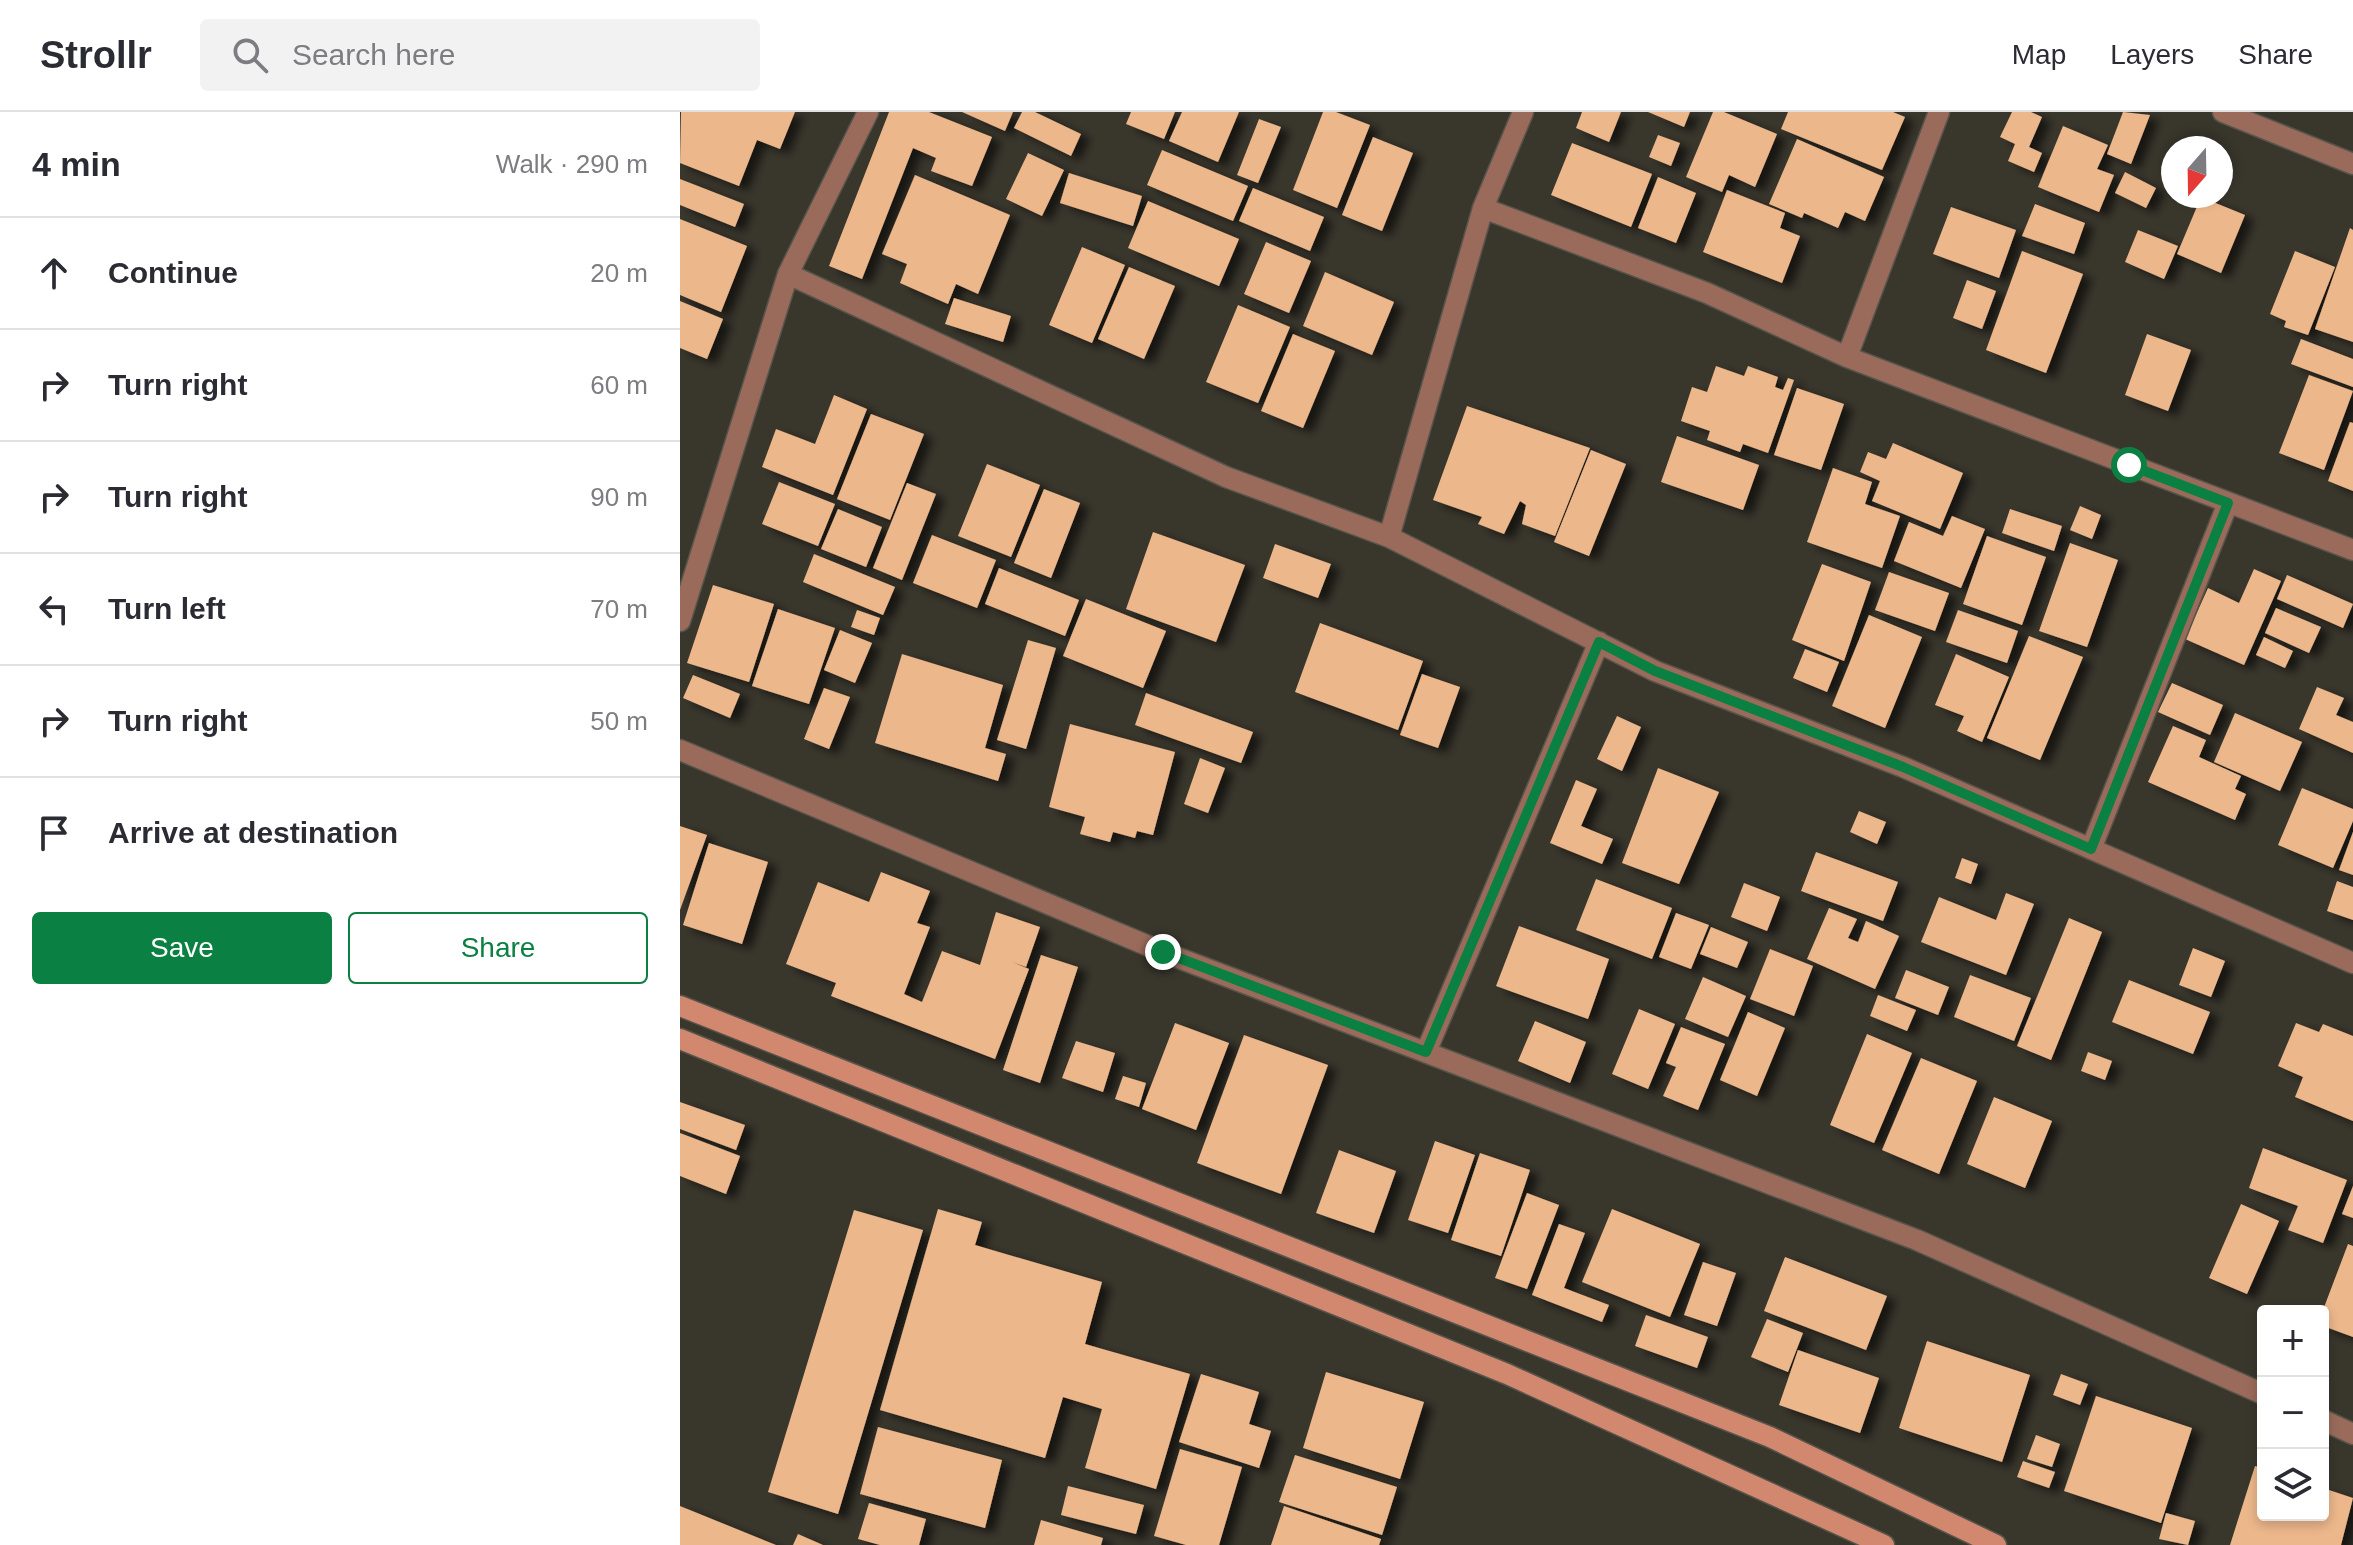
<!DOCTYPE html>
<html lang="en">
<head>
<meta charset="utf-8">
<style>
  body { margin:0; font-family:Helvetica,sans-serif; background:#f2f2f3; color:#2b2b33 }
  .controls { position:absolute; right:24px; bottom:24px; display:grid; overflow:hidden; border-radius:8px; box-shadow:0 4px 12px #0003 }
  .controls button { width:72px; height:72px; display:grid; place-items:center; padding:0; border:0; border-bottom:2px solid #e1e1e2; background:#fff; color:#2b2b33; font:40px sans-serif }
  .compass { position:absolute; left:1481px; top:24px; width:72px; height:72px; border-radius:50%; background:#fff; box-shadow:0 4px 12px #0003; rotate:200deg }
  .stop { position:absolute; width:24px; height:24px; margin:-18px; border:6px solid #0b8043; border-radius:50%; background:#fff }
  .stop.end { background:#0b8043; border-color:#fff; box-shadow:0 2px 8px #0008 }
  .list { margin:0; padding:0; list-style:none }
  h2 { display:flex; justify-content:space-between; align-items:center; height:104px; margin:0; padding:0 32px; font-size:34px }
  h2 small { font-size:26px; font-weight:400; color:#7c7c81 }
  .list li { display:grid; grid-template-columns:52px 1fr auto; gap:24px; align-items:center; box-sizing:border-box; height:112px; padding:0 32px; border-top:2px solid #e1e1e2 }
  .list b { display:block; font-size:30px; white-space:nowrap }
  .list em { font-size:26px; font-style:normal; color:#7c7c81 }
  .actions { display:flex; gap:16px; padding:24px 32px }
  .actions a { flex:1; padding:18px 0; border:2px solid #0b8043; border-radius:8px; text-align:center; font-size:28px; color:#0b8043 }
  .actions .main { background:#0b8043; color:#fff }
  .icon { flex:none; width:44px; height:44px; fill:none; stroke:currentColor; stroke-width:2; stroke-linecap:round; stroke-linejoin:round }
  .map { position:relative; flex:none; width:1673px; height:1433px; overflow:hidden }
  header { display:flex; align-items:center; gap:48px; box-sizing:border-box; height:112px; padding:0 40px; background:#fff; border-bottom:2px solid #e1e1e2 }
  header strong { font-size:38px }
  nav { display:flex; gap:44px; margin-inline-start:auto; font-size:28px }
  .search { width:560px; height:72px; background:#f2f2f3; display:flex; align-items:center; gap:20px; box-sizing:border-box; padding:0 28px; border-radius:8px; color:#7c7c81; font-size:30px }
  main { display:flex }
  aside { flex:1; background:#fff }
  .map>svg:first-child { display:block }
  .building { fill:#ecb78b; filter:url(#shadow) }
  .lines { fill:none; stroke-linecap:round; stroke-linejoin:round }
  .street-casing { stroke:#57544b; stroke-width:23 }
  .secondary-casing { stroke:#57544b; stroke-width:23 }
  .street { stroke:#9a6b5b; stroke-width:20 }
  .secondary { stroke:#d1886e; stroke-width:20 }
  .route { stroke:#0b8043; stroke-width:10 }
</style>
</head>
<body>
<header>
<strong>Strollr</strong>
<div class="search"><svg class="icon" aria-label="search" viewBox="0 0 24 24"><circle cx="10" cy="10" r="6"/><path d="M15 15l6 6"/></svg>Search here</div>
<nav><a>Map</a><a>Layers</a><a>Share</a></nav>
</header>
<main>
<aside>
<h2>4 min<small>Walk · 290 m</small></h2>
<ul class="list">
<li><svg class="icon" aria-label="ahead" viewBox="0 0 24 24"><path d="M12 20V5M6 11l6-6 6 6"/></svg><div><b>Continue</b></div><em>20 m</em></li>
<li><svg class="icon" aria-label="right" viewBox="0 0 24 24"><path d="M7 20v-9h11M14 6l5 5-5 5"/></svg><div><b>Turn right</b></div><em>60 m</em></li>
<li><svg class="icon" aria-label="right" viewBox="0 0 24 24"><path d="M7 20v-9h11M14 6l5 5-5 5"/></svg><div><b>Turn right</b></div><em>90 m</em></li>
<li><svg class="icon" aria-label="left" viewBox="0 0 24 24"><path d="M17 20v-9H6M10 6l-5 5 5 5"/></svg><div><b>Turn left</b></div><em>70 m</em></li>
<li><svg class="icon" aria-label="right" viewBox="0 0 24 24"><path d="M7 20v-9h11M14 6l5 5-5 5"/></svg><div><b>Turn right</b></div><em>50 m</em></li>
<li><svg class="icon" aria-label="arrive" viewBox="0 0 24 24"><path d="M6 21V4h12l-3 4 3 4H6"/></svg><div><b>Arrive at destination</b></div></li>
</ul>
<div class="actions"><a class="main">Save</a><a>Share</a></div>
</aside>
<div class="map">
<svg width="1673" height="1433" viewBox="0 0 1673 1433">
  <defs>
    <filter id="shadow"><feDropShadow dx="9" dy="5" stdDeviation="4" flood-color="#0009"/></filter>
  </defs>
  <rect width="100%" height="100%" fill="#39362c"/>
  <path class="building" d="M1 0H115L100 37 77 28 59 74 0 51Z
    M209 0H249L312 25 292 74 251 59 256 46 233 36 182 167 149 154Z
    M282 0H333L325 19Z
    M342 0H355L401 22 391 44 334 16Z
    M451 0H495L484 27 446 12Z
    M502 0H559L538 50 489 29Z
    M643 0H656L690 13 657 96 613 78Z
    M902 0H941L929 30 896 16Z
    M968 0H1010L1004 15Z
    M1033 0H1044L1097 22 1075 75 1049 63 1042 80 1006 65Z
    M1108 0H1213L1225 5 1202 58 1101 17Z
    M1332 0H1351L1362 5 1349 35 1362 41 1354 60 1328 49 1335 32 1320 25Z
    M1443 0 1470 3 1451 52 1427 42Z
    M579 7 601 15 578 71 557 63Z
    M1383 14 1428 33 1417 57 1434 63 1419 100 1358 75Z
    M978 23 1000 31 991 54 969 45Z
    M693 25 733 41 702 119 662 103Z
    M1117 27 1204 65 1185 109 1165 100 1158 116 1124 101 1122 106 1089 92Z
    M892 31 972 62 951 115 871 83Z
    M482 38 568 74 553 109 467 73Z
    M348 41 384 58 362 104 326 87Z
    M1445 60 1476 76 1466 96 1435 81Z
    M389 61 462 84 453 114 380 91Z
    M235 63 330 103 298 182 276 172 268 192 220 171 227 152 202 142Z
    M978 65 1016 81 996 131 958 116Z
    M0 67 64 92 55 115 0 93Z
    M573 76 644 105 630 139 559 109Z
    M1047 78 1105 101 1100 116 1120 124 1102 171 1023 140Z
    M1521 85 1565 103 1541 161 1497 142Z
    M468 89 559 127 539 174 448 136Z
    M1355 92 1405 111 1394 142 1342 124Z
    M1271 95 1336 118 1319 166 1253 142Z
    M0 107 67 134 41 200 0 183Z
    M1670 116 1673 118V230L1635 217Z
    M1458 118 1498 134 1484 167 1445 150Z
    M586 130 631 149 609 201 564 182Z
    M402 135 445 153 412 231 369 213Z
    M1342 139 1403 162 1366 261 1306 238Z
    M1615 139 1655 155 1628 223 1604 215 1606 209 1590 202Z
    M449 155 495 174 464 247 418 227Z
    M645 160 714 190 692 243 623 214Z
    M1287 168 1316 179 1302 217 1273 206Z
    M274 186 331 204 323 230 265 212Z
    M0 189 43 207 27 247 0 236Z
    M558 193 610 215 578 291 526 270Z
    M613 222 655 239 623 316 581 299Z
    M1467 222 1511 238 1488 299 1445 283Z
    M1621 227 1673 247V275L1611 252Z
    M1036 254 1064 264 1068 254 1098 265 1095 275 1103 278 1108 266 1114 268 1088 341 1063 332 1060 340 1027 328 1030 319 1001 309 1012 275 1027 280Z
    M1629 263 1673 279 1644 358 1599 341Z
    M1117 276 1164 292 1141 358 1094 343Z
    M154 283 187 297 153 383 82 355 96 317 135 332Z
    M787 294 910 336 875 424 842 412 846 393 840 389 824 422 798 412 802 405 753 388Z
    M191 302 244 322 210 408 157 387Z
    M1670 310 1673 311V379L1648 369Z
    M997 324 1079 353 1063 398 981 370Z
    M1213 331 1283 361 1260 417 1192 389 1200 369 1180 360 1188 340 1206 347Z
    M911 338 946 352 909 444 874 430Z
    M307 352 360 373 331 445 278 424Z
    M1153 356 1192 370 1185 392 1220 404 1202 456 1127 430Z
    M99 370 155 392 138 434 82 412Z
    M227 371 256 382 222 468 193 456Z
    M364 377 400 391 371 466 334 451Z
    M1400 394 1421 403 1412 427 1390 418Z
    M158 397 202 415 186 455 141 437Z
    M1330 397 1382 414 1374 439 1322 421Z
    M1272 404 1305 417 1281 476 1214 449 1229 410 1263 424Z
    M473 420 565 453 536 530 446 497Z
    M252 423 316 448 297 496 233 471Z
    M1307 424 1366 445 1342 513 1283 492Z
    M1390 431 1438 448 1407 535 1359 519Z
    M595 432 651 452 638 486 583 466Z
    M134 442 215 475 203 503 123 470Z
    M1142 452 1191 470 1164 549 1112 528Z
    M319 456 399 488 385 524 305 492Z
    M1574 457 1601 469 1564 553 1505 527 1528 476 1559 491Z
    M1209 460 1269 481 1255 519 1195 498Z
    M1607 463 1673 492 1663 516 1597 487Z
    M33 473 94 492 69 570 7 551Z
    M406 487 486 519 463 576 383 544Z
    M1596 496 1641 515 1629 541 1585 521Z
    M98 497 155 516 129 592 72 574Z
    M177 498 200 506 194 523 171 515Z
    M1278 498 1338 519 1327 551 1266 530Z
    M1189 503 1242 525 1205 616 1152 594Z
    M640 511 743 549 718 618 615 580Z
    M160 518 192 531 175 571 144 558Z
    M1349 524 1403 545 1360 648 1307 626Z
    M1584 525 1613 539 1605 556 1576 543Z
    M348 528 376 536 346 637 317 628Z
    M1125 537 1159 550 1147 580 1113 566Z
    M222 542 323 573 305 636 326 642 318 669 195 631Z
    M1276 542 1329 565 1302 630 1277 619 1284 604 1255 593Z
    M742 562 780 575 758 636 720 623Z
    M13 563 60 582 50 606 3 586Z
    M1492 571 1543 593 1530 623 1478 600Z
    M1637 575 1664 586 1656 603 1673 610V641L1619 617Z
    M144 576 170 585 149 637 124 627Z
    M466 581 573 620 561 651 455 613Z
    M1555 601 1622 630 1600 679 1534 650Z
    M937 604 961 615 942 659 917 647Z
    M390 612 495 640 473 723 457 719 455 726 433 720 430 730 400 722 405 705 369 695Z
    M1493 614 1526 628 1519 645 1561 664 1555 677 1566 682 1555 708 1468 670Z
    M520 646 545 656 528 701 504 692Z
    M978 656 1039 680 999 772 942 751Z
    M896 668 917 677 901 714 933 727 922 752 870 731Z
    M1622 676 1673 697V709L1653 756 1598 733Z
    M1179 699 1206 710 1197 732 1170 720Z
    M0 714 27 723 0 798Z
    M1673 720V763L1659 758Z
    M29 731 88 750 62 832 3 813Z
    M1136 740 1218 770 1203 809 1121 779Z
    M1282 746 1298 752 1291 772 1275 766Z
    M201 760 250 779 237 811 250 815 224 882 242 890 262 839 300 853 316 800 360 815 346 855 332 850 349 857 315 947 151 884 156 871 106 852 138 770 189 790Z
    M916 767 992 796 972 847 896 818Z
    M1657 769 1673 775V808L1647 799Z
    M1064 771 1100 785 1087 819 1051 805Z
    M1326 781 1354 792 1326 863 1241 830 1259 785 1316 808Z
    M1149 796 1177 807 1168 826 1178 830 1186 809 1219 824 1195 877 1127 847Z
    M996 801 1029 813 1011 857 979 845Z
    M1389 806 1422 820 1371 948 1337 934Z
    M839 814 929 847 908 907 816 874Z
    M1031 815 1068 830 1057 856 1020 842Z
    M1513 836 1545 849 1531 885 1499 873Z
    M1090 837 1133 854 1114 904 1070 887Z
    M361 843 398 855 360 971 323 958Z
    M1226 858 1269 875 1258 903 1215 886Z
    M1290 863 1351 886 1334 929 1274 905Z
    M1023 865 1066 884 1048 925 1005 907Z
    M1449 868 1530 900 1513 942 1432 910Z
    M1198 883 1236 898 1227 919 1190 904Z
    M959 897 995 912 968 977 932 962Z
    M1068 900 1105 916 1077 984 1040 968Z
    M855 909 906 930 890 971 838 949Z
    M495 911 549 931 516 1018 462 997Z
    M1616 911 1639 920 1643 912 1673 924V1009L1615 985 1623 965 1598 954Z
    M1001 915 1045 932 1018 998 983 984 996 955 986 951Z
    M1187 922 1232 941 1194 1031 1150 1013Z
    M564 923 648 953 601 1082 517 1051Z
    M396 929 435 941 423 980 382 966Z
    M1408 940 1432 949 1425 968 1401 959Z
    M1241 946 1297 969 1259 1062 1202 1038Z
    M443 964 466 971 459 995 435 987Z
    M1314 985 1372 1009 1345 1076 1287 1052Z
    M0 990 65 1013 56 1038 0 1017Z
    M0 1021 60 1044 46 1082 0 1064Z
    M755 1029 795 1043 768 1121 728 1108Z
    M1583 1036 1667 1068 1643 1131 1608 1118 1618 1094 1569 1076Z
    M659 1038 716 1059 694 1121 636 1101Z
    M800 1041 850 1058 821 1144 771 1128Z
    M1673 1074V1106L1662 1102Z
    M847 1081 879 1093 847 1177 815 1166Z
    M1561 1092 1599 1109 1567 1182 1529 1166Z
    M258 1097 302 1110 295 1133 422 1170 405 1232 510 1262 476 1377 405 1356 422 1297 383 1285 365 1346 200 1298Z
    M932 1097 1020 1132 990 1205 902 1170Z
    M174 1098 243 1118 158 1402 88 1380Z
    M879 1112 905 1121 884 1176 929 1193 922 1210 852 1183Z
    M1668 1132 1673 1134V1225L1643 1214V1198Z
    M1105 1145 1207 1184 1186 1238 1084 1199Z
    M1023 1150 1056 1161 1037 1214 1004 1203Z
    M966 1203 1028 1225 1017 1256 955 1234Z
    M1087 1207 1123 1221 1108 1260 1071 1245Z
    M1247 1229 1350 1263 1322 1350 1219 1316Z
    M1118 1238 1199 1266 1180 1321 1099 1293Z
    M646 1260 744 1290 720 1367 623 1336Z
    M521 1262 579 1280 569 1312 591 1319 579 1356 499 1330Z
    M1381 1262 1408 1272 1400 1293 1373 1283Z
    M1416 1284 1512 1316 1481 1411 1384 1379Z
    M198 1315 322 1348 305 1416 180 1382Z
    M1356 1323 1380 1332 1372 1355 1347 1347Z
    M500 1337 562 1355 539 1433H506L474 1424Z
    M615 1343 717 1375 702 1423 599 1390Z
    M1343 1349 1375 1360 1369 1376 1337 1365Z
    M1575 1354 1583 1356V1403H1643V1376L1673 1386 1661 1433H1550Z
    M388 1374 464 1393 456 1422 381 1403Z
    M189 1391 246 1407 239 1433H200L178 1427Z
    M0 1394 96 1433H0Z
    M604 1394 701 1427 699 1433H591Z
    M1486 1401 1515 1409 1508 1433 1479 1427Z
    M361 1408 423 1426 421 1433H354Z
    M118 1422 143 1433H113Z"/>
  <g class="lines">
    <defs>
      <path id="street" d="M1543 0 1673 52
        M803 96 1027 181 1167 245 1673 438
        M108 162 546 365 709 425 975 559 1223 655 1673 851
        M1167 245 1259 0
        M709 425 803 96 843 0
        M0 509 108 162 188 0
        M0 638 483 840 1237 1128 1583 1282
        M1411 737 1548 391
        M746 940 919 530
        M1643 1308 1673 1322"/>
      <path id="secondary" d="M0 894 1090 1325 1316 1433
        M0 927 827 1262 1204 1433"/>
    </defs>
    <use href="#street" class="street-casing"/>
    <use href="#secondary" class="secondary-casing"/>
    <use href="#street" class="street"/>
    <use href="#secondary" class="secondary"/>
  </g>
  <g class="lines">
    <path class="route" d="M483 840 746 940 919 530 975 559 1223 655 1411 737 1548 391 1449 353"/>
  </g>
</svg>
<div class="controls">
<button>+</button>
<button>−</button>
<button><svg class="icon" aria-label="layers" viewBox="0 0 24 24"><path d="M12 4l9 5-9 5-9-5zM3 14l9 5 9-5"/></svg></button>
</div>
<svg class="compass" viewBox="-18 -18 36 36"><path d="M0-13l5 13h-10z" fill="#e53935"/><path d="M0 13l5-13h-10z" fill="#7c7c81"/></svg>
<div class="stop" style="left:1449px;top:353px"></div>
<div class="stop end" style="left:483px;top:840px"></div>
</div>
</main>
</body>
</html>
